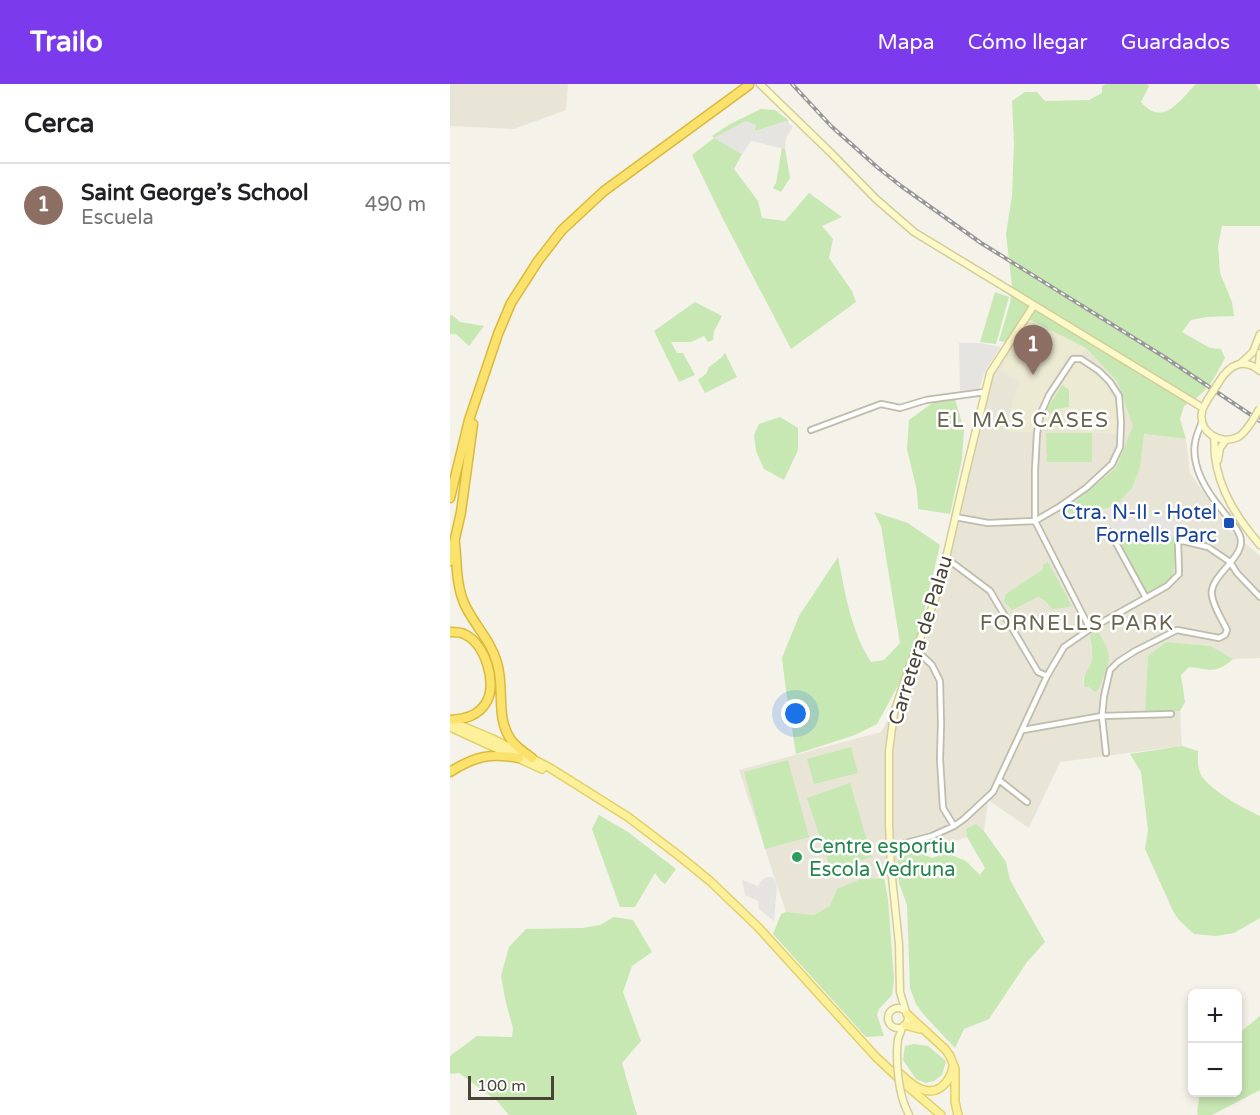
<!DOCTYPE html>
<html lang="es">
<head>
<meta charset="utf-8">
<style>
  body { margin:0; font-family:"Varela Round",sans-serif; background:#f6f6f6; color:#202124 }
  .controls { position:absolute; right:18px; bottom:18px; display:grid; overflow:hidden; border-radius:9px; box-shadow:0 3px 9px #0003 }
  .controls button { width:54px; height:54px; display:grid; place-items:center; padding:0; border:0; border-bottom:2px solid #e0e0e0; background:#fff; color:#202124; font:30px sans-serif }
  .scale { position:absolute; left:18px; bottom:15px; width:86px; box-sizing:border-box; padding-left:6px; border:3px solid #484437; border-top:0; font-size:16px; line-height:21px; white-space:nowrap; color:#484437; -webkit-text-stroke:4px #fff; paint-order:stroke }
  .you { position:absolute; left:346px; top:630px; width:21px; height:21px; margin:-15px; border:4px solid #fff; border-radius:50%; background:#1a73e8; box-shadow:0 0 0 9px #1a73e833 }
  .badge { display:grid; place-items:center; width:39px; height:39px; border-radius:50%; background:#7c3aed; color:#fff; font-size:20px; font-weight:700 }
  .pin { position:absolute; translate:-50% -50px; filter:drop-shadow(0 2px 3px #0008) }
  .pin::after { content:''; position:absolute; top:32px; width:21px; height:18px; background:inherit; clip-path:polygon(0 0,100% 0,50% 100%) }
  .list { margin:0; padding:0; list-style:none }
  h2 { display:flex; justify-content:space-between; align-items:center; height:78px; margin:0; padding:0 24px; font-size:26px }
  h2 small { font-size:20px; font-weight:400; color:#757577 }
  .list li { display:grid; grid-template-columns:39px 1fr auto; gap:18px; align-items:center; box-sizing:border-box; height:84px; padding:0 24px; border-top:2px solid #e0e0e0 }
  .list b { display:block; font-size:22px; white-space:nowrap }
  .list p { margin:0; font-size:20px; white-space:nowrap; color:#757577 }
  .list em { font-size:20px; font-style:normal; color:#757577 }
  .map { position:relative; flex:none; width:810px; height:1031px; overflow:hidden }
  header { display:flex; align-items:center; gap:36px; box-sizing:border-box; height:84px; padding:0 30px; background:#7c3aed; color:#fff }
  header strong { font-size:28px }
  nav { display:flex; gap:33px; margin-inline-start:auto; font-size:21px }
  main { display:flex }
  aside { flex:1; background:#fff }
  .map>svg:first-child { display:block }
  .residential { fill:#e8e5d7; fill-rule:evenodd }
  .education { fill:#edead3 }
  .green { fill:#c7e7b3 }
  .parking { fill:#e5e4e0 }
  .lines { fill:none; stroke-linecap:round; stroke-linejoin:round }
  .street-casing { stroke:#bfbcab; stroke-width:8 }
  .secondary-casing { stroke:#d3cd99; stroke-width:9 }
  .primary-casing { stroke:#e2d169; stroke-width:10 }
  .highway-casing { stroke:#daba3c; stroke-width:11 }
  .street { stroke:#fff; stroke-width:4.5 }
  .secondary { stroke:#fdf9c9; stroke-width:6 }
  .primary { stroke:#fcf09a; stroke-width:7 }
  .highway { stroke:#fbe26d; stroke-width:8 }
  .rail-casing { stroke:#979797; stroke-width:4 }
  .rail { stroke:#fff; stroke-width:1.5; stroke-dasharray:4.5; stroke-linecap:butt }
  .secondary-bridge-casing { stroke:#d3cd99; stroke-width:9; stroke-linecap:butt }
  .secondary-bridge { stroke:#fdf9c9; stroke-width:6 }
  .transit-dot { fill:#1a4fb4; stroke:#fff; stroke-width:2 }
  .leisure-dot { fill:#2e9e5b; stroke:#fff; stroke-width:2 }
  .labels { text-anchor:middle; stroke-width:5; stroke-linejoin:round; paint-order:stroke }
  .transit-label { font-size:20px; fill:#164399; stroke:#fff; text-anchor:end }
  .street-label { font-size:20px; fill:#484437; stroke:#fff }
  .leisure-label { font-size:20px; fill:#27864d; stroke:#fff; text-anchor:start }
  .neighbourhood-label { font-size:21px; letter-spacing:1.5px; fill:#6a644f; stroke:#fff }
</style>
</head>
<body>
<header>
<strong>Trailo</strong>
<nav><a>Mapa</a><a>Cómo llegar</a><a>Guardados</a></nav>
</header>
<main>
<aside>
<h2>Cerca<small></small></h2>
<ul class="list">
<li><span class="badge" style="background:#8d6e63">1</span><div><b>Saint George’s School</b><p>Escuela</p></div><em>490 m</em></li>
</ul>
</aside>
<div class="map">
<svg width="810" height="1031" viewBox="0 0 810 1031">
  <rect width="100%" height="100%" fill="#f4f2e9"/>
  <path class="residential" d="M0 0H118L116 26 64 45 0 42Z
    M572 231 636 264 667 297 684 343 682 349 736 355 740 389 781 447 810 472V574L783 575 761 562 716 558 698 572 695 628 730 627 732 662 610 678 579 744 538 716 534 747 526 741 516 745 517 753 472 770 459 763 447 769 448 783 426 794 411 795 380 822 364 831 336 828 289 686 431 648 458 601 485 532 512 410 518 394 543 291 555 274 554 268ZM593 481 598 522 594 516 588 513 562 525 569 502 592 486ZM640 550 651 599 649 605 641 606 633 599V594L642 579V567Z"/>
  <path class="education" d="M580 236 635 263 632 270 626 269 619 272 615 276 586 328 583 348H558L562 319 570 297 550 286Z
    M629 279 642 286 658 302 665 318 667 331 666 350 630 348 627 346H589L596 325 624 280Z"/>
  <path class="green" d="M656 0H697L699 2 691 18C713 44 730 16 746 0H806L810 7V142H772L768 162 770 189 782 218 784 232 756 233 741 236 732 248 760 264 771 265 775 274C763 297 757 309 734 322L730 335 736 355 694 350 690 383 682 404 665 422 633 430 613 428 666 384 683 342 667 297 636 264 573 232 557 258 549 257 560 219 562 202 556 150 562 112 564 59 562 17 575 8H587L595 17 639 16 652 9V2Z
    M311 25 325 26 338 36V39L336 37 306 47 304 46 306 42 296 37 265 54 292 70 284 85 308 117 312 134 335 137 359 109 392 133 372 142 383 155 379 174 402 207 406 218 341 265 273 135 242 71 264 54 262 52 280 40Z
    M332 64 335 65 340 94 331 108 323 104 326 99Z
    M545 208 559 213 546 260 530 258Z
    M245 218 272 232 264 247 263 256 258 258 254 252 241 258H221L227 269H233L245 291 229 298 204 247Z
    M2 231 10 238 34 242 19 262 6 250H0V232Z
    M583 239 598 246 584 277 569 270Z
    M275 269 287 293 255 309 248 296 256 290 259 283 271 274Z
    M612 301 619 306V323L605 325V333L602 332V330L596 328 597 325Z
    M488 315H505L514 346 512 375 500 430 468 425 467 407 457 365 459 336Z
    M330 333 348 344V366L334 396 314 385 306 367 304 351 309 340Z
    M596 349H642V378H597Z
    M424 428 458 439 490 461 463 574 427 640 405 651 346 670 336 606 332 574 349 532 388 473C395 509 401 547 421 578L434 576 450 559 431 442Z
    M665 446 724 453C724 465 728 486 719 495 713 501 705 504 698 508 685 496 672 464 663 447Z
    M598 478 622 522 614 524 602 525 594 516 588 513 562 526 554 518 556 510 592 486 593 481Z
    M648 548C666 576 658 577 649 605L645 608 638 603H635C630 591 641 586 642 575 643 567 641 558 640 550Z
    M716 558 761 562 783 575C765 591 760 585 739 583L731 591 735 618 730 627 695 628 698 572Z
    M732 662 748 667C748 675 747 683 751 691 761 707 793 724 810 732V834L784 849 766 852 744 850 729 836 723 827 695 765 698 746 691 688 680 670Z
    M401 663 408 689 364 700 357 675Z
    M338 676 359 753 315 765 294 688Z
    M400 699 422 773 381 786 357 714Z
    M149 731 178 748 226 785 215 800 211 797 205 789 185 823H170L142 745Z
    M526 740 534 747 556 778 560 796 595 858 577 878 539 935 514 945 505 964 474 931 466 920 460 904 457 821 449 799 447 769 459 763 482 774 497 769 516 777 530 791 535 784 517 753 516 745Z
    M434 794 438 815 444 895 442 911 429 925 427 931 434 952 416 953 323 850 331 830 336 828 364 831 380 822 387 805 411 795Z
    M164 833 183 836 202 868 182 882 173 908 191 957 172 979 187 1031H59L47 1017 9 989 0 990V972L27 952 62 953 63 944 56 919 51 892 59 863 76 845 133 844 150 841Z
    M810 932V1006L762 1031H748L747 1029 750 1009 788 1008V950Z
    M464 960 478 962 496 977 492 991 484 997 476 999 466 995 453 976 455 962Z"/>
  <path class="parking" d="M296 37 306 41 304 45 306 47 336 37 343 43 336 54 335 65 301 57 292 70 264 54Z
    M509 259H530L551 263 536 285 533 292 530 303 528 306 510 307Z
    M664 424 674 434 712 431 723 434 727 438 729 453 665 446 654 427Z
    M316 793H322L325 796 327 802 324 837 309 825 308 817 295 811 292 796 308 802 311 797Z"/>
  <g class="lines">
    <defs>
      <path id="street" d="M361 346 431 320 450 324 476 316 535 308
        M505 433 538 439 585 437 609 423 636 404 662 380 670 363 671 338 669 312 660 298 649 287 631 275H623L599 311 591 329 587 349 585 386V437L640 545
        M660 448 696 514
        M496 474 540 507 588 588 597 592
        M466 566 482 581 490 597 491 640 490 675 493 724 504 742
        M573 646 652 632 721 630
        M656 669 652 632 654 612 660 586 668 578 685 567 727 546 769 554 775 551 777 546C772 535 764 524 762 512 758 491 798 473 790 452 787 443 778 434 772 426 757 408 741 384 745 359 746 352 749 345 752 338
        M549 696 577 718
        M440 763 482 752 504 742 514 735 543 708 597 592 614 563 640 545 717 502 729 490 728 458 733 457 758 463 780 478 787 489 810 513"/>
      <path id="secondary" d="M310 0 381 69 426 115 464 148 753 324
        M810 269 809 279 810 285
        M791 279 803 268 810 250
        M769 298C779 281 793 273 810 287
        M758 315C756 319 752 324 752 328 748 348 771 362 788 353 794 350 797 344 801 339
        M764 353C765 359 764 366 765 372 769 407 788 435 810 461
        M768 376 770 364 776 356
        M438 934a10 10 0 1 1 20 0a10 10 0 1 1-20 0Z
        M456 928 450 908 449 860 441 784 439 741V667L444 629 459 584 484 518 496 474 516 387 540 289 584 221
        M447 967 448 955 453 942
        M455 1022 459 1031"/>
      <path id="primary" d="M0 637 43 655 100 684 178 733 228 771 260 797 308 843 426 973 456 1001 491 1031
        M0 643 92 685
        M457 930 495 965 500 972 505 985V1018L508 1031
        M455 941 470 945
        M447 987C454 993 462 1002 471 1005 488 1012 500 998 503 983"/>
      <path id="highway" d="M0 414 19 336 48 250 61 219 88 177 112 146 154 107 299 1
        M5 459C7 479 6 500 14 519 23 540 41 556 47 579 55 604 45 633 61 656 66 663 75 669 82 674
        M0 477 11 428 23 340
        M0 548C5 548 10 548 14 550 35 559 47 598 37 617 29 632 15 635 0 636
        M0 688C25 672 40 669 69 674"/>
    </defs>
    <use href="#street" class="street-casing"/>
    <use href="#secondary" class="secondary-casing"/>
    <use href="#primary" class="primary-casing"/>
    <use href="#highway" class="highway-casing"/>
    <use href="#street" class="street"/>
    <use href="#secondary" class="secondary"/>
    <use href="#primary" class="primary"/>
    <use href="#highway" class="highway"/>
    <defs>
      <path id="rail" d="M342 0 381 42 427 83 451 102 531 159 716 274 810 337"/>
    </defs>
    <use href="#rail" class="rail-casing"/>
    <use href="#rail" class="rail"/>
    <defs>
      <path id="secondary-bridge" d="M758 315 769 298
        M801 339 810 324
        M447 967C447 986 448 1004 455 1022"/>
    </defs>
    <use href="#secondary-bridge" class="secondary-bridge-casing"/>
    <use href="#secondary-bridge" class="secondary-bridge"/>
  </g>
  <rect class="transit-dot" x="773" y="433" width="12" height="12" rx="3"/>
  <circle class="leisure-dot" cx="347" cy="773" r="6"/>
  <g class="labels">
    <g class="transit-label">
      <text x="767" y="435">Ctra. N-II - Hotel<tspan x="767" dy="23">Fornells Parc</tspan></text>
    </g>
    <g class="street-label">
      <text transform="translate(470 556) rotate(-73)" y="7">Carretera de Palau</text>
    </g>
    <g class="leisure-label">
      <text x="359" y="769">Centre esportiu<tspan x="359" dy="23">Escola Vedruna</tspan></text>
    </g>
    <g class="neighbourhood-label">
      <text x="573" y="343">EL MAS CASES</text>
      <text x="627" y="546">FORNELLS PARK</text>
    </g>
  </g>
</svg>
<div class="controls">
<button>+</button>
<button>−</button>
</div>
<div class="scale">100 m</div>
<div class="you"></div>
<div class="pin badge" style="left:583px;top:291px;background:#8d6e63">1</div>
</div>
</main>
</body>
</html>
